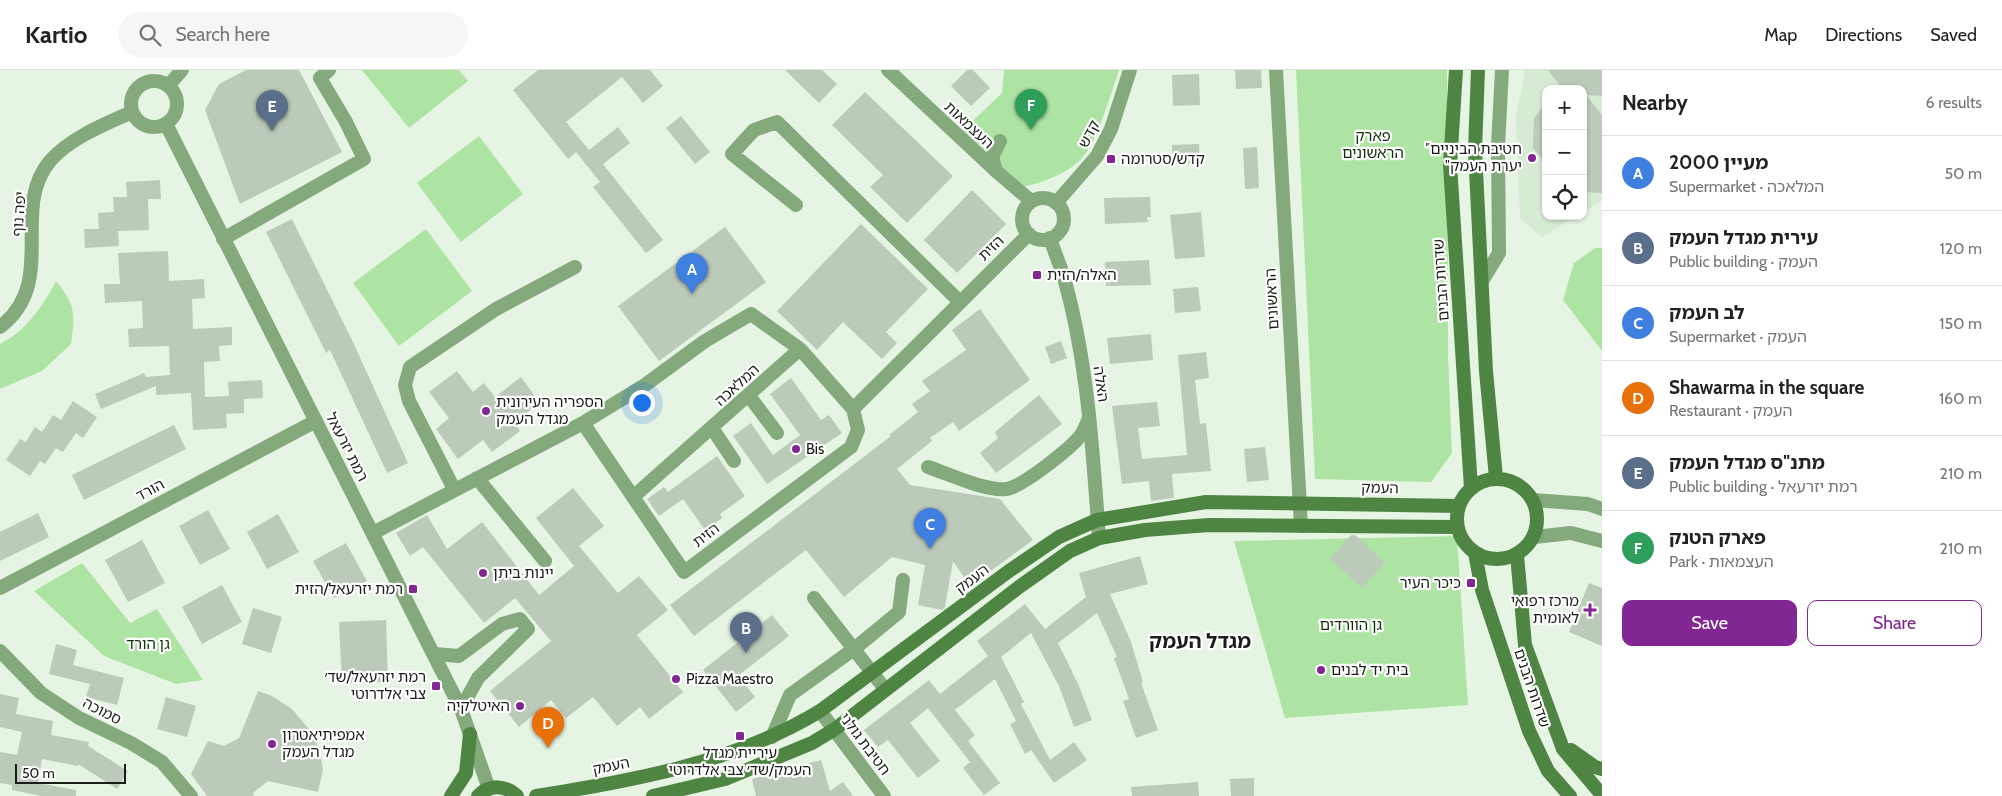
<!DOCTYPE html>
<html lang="en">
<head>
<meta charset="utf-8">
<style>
  body { margin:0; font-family:Cabin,"Noto Sans Hebrew",sans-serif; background:#f6f6f6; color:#222 }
  .controls { position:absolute; right:15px; top:15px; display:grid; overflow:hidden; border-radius:10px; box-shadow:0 1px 4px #0004 }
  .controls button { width:45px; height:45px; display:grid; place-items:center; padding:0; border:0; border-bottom:1px solid #e0e0e0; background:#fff; color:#222; font:25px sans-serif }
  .scale { position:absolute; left:15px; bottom:12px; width:111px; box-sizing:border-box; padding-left:5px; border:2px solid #191e18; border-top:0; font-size:14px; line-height:18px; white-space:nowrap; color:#191e18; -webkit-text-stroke:4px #fff; paint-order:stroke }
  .you { position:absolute; left:641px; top:332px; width:18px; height:18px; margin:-12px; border:4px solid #fff; border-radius:50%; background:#1a73e8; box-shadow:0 0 0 8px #1a73e833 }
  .badge { display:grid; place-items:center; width:32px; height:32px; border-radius:50%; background:#812693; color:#fff; font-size:16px; font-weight:700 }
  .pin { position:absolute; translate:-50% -41px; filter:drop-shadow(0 1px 2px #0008) }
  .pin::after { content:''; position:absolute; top:26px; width:18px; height:15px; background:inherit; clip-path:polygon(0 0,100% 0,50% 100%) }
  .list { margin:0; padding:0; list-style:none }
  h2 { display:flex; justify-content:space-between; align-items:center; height:65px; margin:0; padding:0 20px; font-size:21px }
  h2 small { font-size:16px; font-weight:400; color:#767676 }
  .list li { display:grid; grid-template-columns:32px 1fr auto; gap:15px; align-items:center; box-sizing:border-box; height:75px; padding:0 20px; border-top:1px solid #e0e0e0 }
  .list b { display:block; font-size:19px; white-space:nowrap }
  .list p { margin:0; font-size:16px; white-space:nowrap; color:#767676 }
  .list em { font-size:16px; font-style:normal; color:#767676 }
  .actions { display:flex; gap:10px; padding:15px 20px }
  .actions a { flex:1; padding:11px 0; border:1px solid #812693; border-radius:10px; text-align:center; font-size:18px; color:#812693 }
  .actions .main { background:#812693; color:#fff }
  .icon { flex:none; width:28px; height:28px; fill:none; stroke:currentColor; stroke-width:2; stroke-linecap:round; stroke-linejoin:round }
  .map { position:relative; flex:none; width:1602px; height:726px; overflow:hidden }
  header { display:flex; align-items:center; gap:30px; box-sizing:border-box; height:70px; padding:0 25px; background:#fff; border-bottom:1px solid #e0e0e0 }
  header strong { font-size:24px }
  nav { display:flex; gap:28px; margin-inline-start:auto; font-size:18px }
  .search { width:350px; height:45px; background:#f6f6f6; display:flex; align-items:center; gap:12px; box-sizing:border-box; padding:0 18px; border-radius:28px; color:#767676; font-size:19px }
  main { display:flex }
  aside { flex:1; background:#fff }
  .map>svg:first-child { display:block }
  .built { fill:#d7ebd4 }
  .green { fill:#aee4a3 }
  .building { fill:#bccab9 }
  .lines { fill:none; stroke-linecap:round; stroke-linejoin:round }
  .minor { stroke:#84a97c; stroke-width:14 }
  .tertiary { stroke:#84a97c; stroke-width:14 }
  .secondary { stroke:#4e8543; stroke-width:14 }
  .poi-dot { fill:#812693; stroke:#fff; stroke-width:2 }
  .labels { text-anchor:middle; stroke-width:4.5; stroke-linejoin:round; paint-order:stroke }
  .street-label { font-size:15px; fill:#191e18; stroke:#fff }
  .park-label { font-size:15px; fill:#0d3205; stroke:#fff }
  .poi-label { font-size:15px; fill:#191e18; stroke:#fff; text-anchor:start }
  .district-label { font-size:20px; font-weight:bold; fill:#191e18; stroke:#fff }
</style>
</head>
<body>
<header>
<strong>Kartio</strong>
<div class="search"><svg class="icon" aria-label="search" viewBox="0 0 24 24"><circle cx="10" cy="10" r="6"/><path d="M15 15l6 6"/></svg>Search here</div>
<nav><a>Map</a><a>Directions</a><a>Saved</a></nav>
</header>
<main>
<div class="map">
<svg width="1602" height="726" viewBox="0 0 1602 726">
  <rect width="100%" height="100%" fill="#e6f4e3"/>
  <path class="built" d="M1525 0H1602V131L1583 142V19H1546V146H1576L1542 167 1520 149 1516 46Z"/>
  <path class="green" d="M362 0H459L468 11 409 58Z
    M1004 0H1119C1111 23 1096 77 1078 92 1063 105 1040 114 1021 117L961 62 1002 23Z
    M1296 0H1447L1448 286 1452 383 1431 412 1315 409Z
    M479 66 523 124 461 172 417 113Z
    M426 159 472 221 399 276 353 213Z
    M1595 178H1602V281L1563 230 1574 193Z
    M56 211C76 235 75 244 71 274L42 301 0 319V274C25 262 44 235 56 211Z
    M1457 466 1468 635 1285 648 1234 471Z
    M82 493 130 553 157 539 203 610 176 614 104 586 34 521Z"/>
  <path class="building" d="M246 0H299L342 82 240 134 205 40 219 14Z
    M538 0H650L663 16 643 33 622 7 566 52 589 80 618 57 630 73 603 94 663 170 646 183 593 117 600 112 576 82 568 89 513 20Z
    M785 0H822L837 14 819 33Z
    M967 0H973L990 18 971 36 951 16Z
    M1235 0H1261L1262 18 1236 19Z
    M1548 0H1602V26L1586 25 1602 45V123L1583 122V19H1563Z
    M1199 4 1200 35 1173 36 1172 5Z
    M865 22 953 106 907 153 870 117 883 105 832 55Z
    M1546 33V94L1533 78 1534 48Z
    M681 46 710 82 695 94 666 58Z
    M1199 74 1200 93 1173 94 1172 75Z
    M1257 77 1259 118 1245 119 1243 78Z
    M160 110 161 129H148L149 160 118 161 119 176 85 178 84 159H99L98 143 114 142 113 127H127L126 112Z
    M972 120 1006 154 957 203 924 170Z
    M1150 127 1151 147H1147L1148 152 1105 154 1104 128Z
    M1201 142 1205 187 1175 189 1170 145Z
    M292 149 352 270 408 393 387 403 330 280 326 283 266 162Z
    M861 154 928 219 886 262 897 273 882 289 843 252 817 280 777 241Z
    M725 157 766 212 659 291 618 236Z
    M168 181 169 211 204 209 205 228 192 229 193 259 232 257V275L219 276 220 291 204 292 205 327 229 326 228 312 262 310 263 328 244 329V343L226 344 227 358 193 360 191 323 156 325V316L101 339 95 324 144 303 146 307 170 305 169 276 129 277 128 259 143 258 142 231 105 233 104 214H120L118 183Z
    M1149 190 1151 215 1106 216 1105 192Z
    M1198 217 1201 241 1175 243 1173 219Z
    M980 239 1030 310 959 361 953 352 930 368 932 371 897 399 910 415 1000 429 1033 470 970 516 953 491 945 537 942 540 918 535 925 495 892 487 844 527 806 480 694 566 670 535 891 366 889 365 918 342 912 334 930 321 922 311 966 280 952 260Z
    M1151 264 1153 290 1110 294 1107 268Z
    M1061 271 1067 288 1051 294 1045 277Z
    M1206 282 1209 308 1195 310 1200 354 1206 353 1211 401 1172 404 1174 428 1151 431 1149 411 1122 414 1112 336 1157 332 1160 356 1138 358 1142 389 1187 385 1178 285Z
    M457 301 473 322 484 313 495 327 521 307 540 333 514 352 520 361 492 382 483 370 458 389 436 359 449 348 429 322Z
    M791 308 821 350 829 345 842 363 767 414 733 366 751 353 773 385 800 365 770 324Z
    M1039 325 1062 354 996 403 980 383 998 368 995 362Z
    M73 331 97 347 83 368 76 363 63 382 56 378 45 394 40 391 30 406 6 390 20 369 26 372 35 357 42 362 53 345 61 350Z
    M174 355 186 379 84 430 72 405Z
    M1265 377 1269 410 1247 412 1244 379Z
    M717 386 745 426 720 444 722 448 705 460 683 429 659 446 647 429 664 417 668 422Z
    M573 418 604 456 579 476 618 523 639 506 668 540 637 565 683 622 649 649 640 637 617 656 593 627 566 648 551 630 519 657 490 621 551 571 515 528 484 553 423 477 410 486 396 463 427 445 447 479 482 452 539 525 574 496 536 448Z
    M208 440 230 479 200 495 179 456Z
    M38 443 49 467 0 491V462Z
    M278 444 299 482 267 499 247 462Z
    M1351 465H1355L1385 492 1362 518 1330 489Z
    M142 470 165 513 128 532 105 490Z
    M346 473 367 511 334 528 313 491Z
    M1140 486 1148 514 1110 524 1131 572 1143 612 1141 613 1158 660 1136 668 1123 631 1129 629 1114 588 1117 587 1097 543 1058 573 1079 616 1092 650 1074 657 1059 616 1031 563 1001 587 1024 632 1021 634 1050 690 1074 672 1087 690 1054 713 1031 680 1025 684 1010 654 1016 651 995 609 955 640 975 665 968 671 1000 713 984 725 963 698 970 692 928 638 910 653 940 691 918 708 888 670 878 677 864 660 929 610 940 624 988 586 977 571 1025 534 1045 559 1086 527 1079 503Z
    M1589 513 1602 518V576L1569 562Z
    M222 515 242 552 202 574 182 537Z
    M253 538 282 547 271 583 242 574Z
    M772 545 789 566 738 606 755 627 736 642 703 600Z
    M386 550 388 612 342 613 339 552Z
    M56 574 77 580 73 595 124 608 117 635 86 627 90 614 49 604Z
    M258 621 272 626 292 639 308 658 319 678 323 699 318 722 268 711 254 722 253 726H207L191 704 208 671 224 676 239 668Z
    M0 624 19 628 16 644 53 651 51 665 89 672 88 676 128 701 117 719 78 694V696L42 689 38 713 76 720V726H41L12 720V715L0 713V682L17 685 22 662 0 657Z
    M166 627 196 636 187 667 157 659Z
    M821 690 830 721 843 712 853 726H756L752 709Z
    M1254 708V726H1231L1230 709Z
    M1198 712 1199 726H1132L1131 717Z"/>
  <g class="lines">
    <path class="minor" d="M1276 0 1301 456
      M996 101 992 87 1000 71
      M1056 133 1097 86 1111 59 1130 0
      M796 135 732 84 754 60 777 52 960 232
      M223 169 364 89 346 52 320 8 329 0
      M1482 211 1499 183 1498 76 1502 0
      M749 326 777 363
      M583 353 645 315 705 271 751 244 800 279
      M712 358 734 391
      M928 397C949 404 984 421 1006 419 1021 418 1071 378 1081 365 1084 360 1087 353 1089 348
      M477 408 545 491
      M454 419 409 331 405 315 410 297 496 239 575 197
      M633 427 800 279 853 339
      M373 463 583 353 684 502 851 377 858 360 853 339 1029 164
      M0 518 316 351
      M814 528 885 619
      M0 581 41 623 79 648 131 673 162 692 191 726
      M434 584 459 586 502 554 520 549 528 559 478 608 461 639
      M772 667 790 625 854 579 899 542 903 510"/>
    <path class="tertiary" d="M888 0 996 101 1031 131
      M131 34a23 23 0 1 1 46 0a23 23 0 1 1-46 0Z
      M168 16 182 0
      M166 54 461 639 489 719
      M1022 149a21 21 0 1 1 42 0a21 21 0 1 1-42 0Z
      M1050 168C1055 184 1062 199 1066 215 1088 297 1093 384 1099 468
      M0 257C59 212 9 140 50 91 70 68 105 54 132 42
      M1533 430 1588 434 1602 439
      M1534 467 1571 463 1602 471
      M820 641 884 726"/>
    <path class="secondary" d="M1456 0 1450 95 1471 418
      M1478 0 1475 80 1486 301 1496 408
      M1457 449a40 40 0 1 1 80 0a40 40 0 1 1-80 0Z
      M1475 483 1482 520 1529 661 1548 701 1570 726
      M1517 485 1525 575 1563 679 1602 725
      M1571 680 1595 697 1602 699
      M451 726 466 703 470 664
      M478 726C489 714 506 715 517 726
      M536 726C634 710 735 693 820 641L1009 501 1059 467 1097 450 1206 432 1459 436
      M653 726 725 709 812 673 835 659 1019 517 1070 481 1099 468 1145 460 1209 455 1457 457"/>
  </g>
  <g class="poi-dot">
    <circle cx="1532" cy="88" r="5"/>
    <rect x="1106" y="84" width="10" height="10" rx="2.5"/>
    <rect x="1032" y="200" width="10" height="10" rx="2.5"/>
    <circle cx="486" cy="341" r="5"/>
    <circle cx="796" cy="379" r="5"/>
    <circle cx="483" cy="503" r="5"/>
    <rect x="1466" y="508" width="10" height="10" rx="2.5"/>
    <rect x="408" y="514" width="10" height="10" rx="2.5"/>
    <path d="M1587.5 532.5h5v5h5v5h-5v5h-5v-5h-5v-5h5z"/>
    <circle cx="1321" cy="600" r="5"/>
    <circle cx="676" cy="609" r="5"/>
    <rect x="431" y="611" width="10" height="10" rx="2.5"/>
    <circle cx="520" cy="636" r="5"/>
    <rect x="735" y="661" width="10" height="10" rx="2.5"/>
    <circle cx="272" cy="674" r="5"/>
  </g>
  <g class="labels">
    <g class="street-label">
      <text transform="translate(969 55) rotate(43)" y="5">העצמאות</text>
      <text transform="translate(1089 64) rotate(-62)" y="5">קדש</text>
      <text transform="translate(19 144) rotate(-86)" y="5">יפה נוף</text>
      <text transform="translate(991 178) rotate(-44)" y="5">הזית</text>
      <text transform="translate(1441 210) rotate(-94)" y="5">שדרות הבנים</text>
      <text transform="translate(1272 229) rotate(-93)" y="5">הראשונים</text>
      <text transform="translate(1101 314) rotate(82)" y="5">האלה</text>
      <text transform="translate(737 315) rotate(-42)" y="5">המלאכה</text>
      <text transform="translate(347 377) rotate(63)" y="5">רמת יזרעאל</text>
      <text transform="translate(1380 418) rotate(1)" y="5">העמק</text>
      <text transform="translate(150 420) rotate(-28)" y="5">הורד</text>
      <text transform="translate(706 465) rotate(-37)" y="5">הזית</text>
      <text transform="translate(972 509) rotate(-37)" y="5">העמק</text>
      <text transform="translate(1532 618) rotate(71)" y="5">שדרות הבנים</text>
      <text transform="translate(102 641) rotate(27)" y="5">סמוכה</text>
      <text transform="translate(865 674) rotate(53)" y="5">חטיבת גולני</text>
      <text transform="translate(611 696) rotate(-12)" y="5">העמק</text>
    </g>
    <g class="park-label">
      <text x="1373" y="71">פארק<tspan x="1373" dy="17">הראשונים</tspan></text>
      <text x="1351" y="560">גן הוורדים</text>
      <text x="148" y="579">גן הורד</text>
    </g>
    <g class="poi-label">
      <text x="1522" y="84" text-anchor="end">"חטיבת הביניים<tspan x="1522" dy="17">"יערת העמק</tspan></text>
      <text x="1121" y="94">קדש/סטרומה</text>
      <text x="1047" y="210">האלה/הזית</text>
      <text x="496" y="337">הספריה העירונית<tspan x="496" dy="17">מגדל העמק</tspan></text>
      <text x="806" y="384">Bis</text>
      <text x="493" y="508">יינות ביתן</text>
      <text x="1461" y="518" text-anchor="end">כיכר העיר</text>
      <text x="403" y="524" text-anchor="end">רמת יזרעאל/הזית</text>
      <text x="1579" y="536" text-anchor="end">מרכז רפואי<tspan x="1579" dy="17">לאומית</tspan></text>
      <text x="1331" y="605">בית יד לבנים</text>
      <text x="426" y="612" text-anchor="end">רמת יזרעאל/שד׳<tspan x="426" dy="17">צבי אלדרוטי</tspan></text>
      <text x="686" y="614">Pizza Maestro</text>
      <text x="510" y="641" text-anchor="end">האיטלקיה</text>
      <text x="282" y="670">אמפיתיאטרון<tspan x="282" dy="17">מגדל העמק</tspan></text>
      <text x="740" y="688" text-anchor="middle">עיריית מגדל<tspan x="740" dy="17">העמק/שד׳ צבי אלדרוטי</tspan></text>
    </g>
    <g class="district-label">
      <text x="1200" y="578">מגדל העמק</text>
    </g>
  </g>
</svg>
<div class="controls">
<button>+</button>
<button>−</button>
<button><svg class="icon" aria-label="locate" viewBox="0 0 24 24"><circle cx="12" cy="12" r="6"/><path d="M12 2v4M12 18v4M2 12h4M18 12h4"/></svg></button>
</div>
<div class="scale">50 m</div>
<div class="you"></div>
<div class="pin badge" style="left:692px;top:224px;background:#3f7fe0">A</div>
<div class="pin badge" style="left:746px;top:583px;background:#5c6f8a">B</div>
<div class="pin badge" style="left:930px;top:479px;background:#3f7fe0">C</div>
<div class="pin badge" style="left:548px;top:678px;background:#e8710a">D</div>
<div class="pin badge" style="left:272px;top:61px;background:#5c6f8a">E</div>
<div class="pin badge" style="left:1031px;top:60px;background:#2e9e5b">F</div>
</div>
<aside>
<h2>Nearby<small>6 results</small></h2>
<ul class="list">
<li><span class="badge" style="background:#3f7fe0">A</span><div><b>מעיין 2000</b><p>Supermarket · המלאכה</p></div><em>50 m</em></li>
<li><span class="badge" style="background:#5c6f8a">B</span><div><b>עירית מגדל העמק</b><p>Public building · העמק</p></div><em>120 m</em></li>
<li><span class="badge" style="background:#3f7fe0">C</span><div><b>לב העמק</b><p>Supermarket · העמק</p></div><em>150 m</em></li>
<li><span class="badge" style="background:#e8710a">D</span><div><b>Shawarma in the square</b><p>Restaurant · העמק</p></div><em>160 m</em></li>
<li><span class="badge" style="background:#5c6f8a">E</span><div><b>מתנ&quot;ס מגדל העמק</b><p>Public building · רמת יזרעאל</p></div><em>210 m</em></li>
<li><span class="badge" style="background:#2e9e5b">F</span><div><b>פארק הטנק</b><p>Park · העצמאות</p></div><em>210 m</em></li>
</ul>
<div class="actions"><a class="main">Save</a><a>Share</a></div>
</aside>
</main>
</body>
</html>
